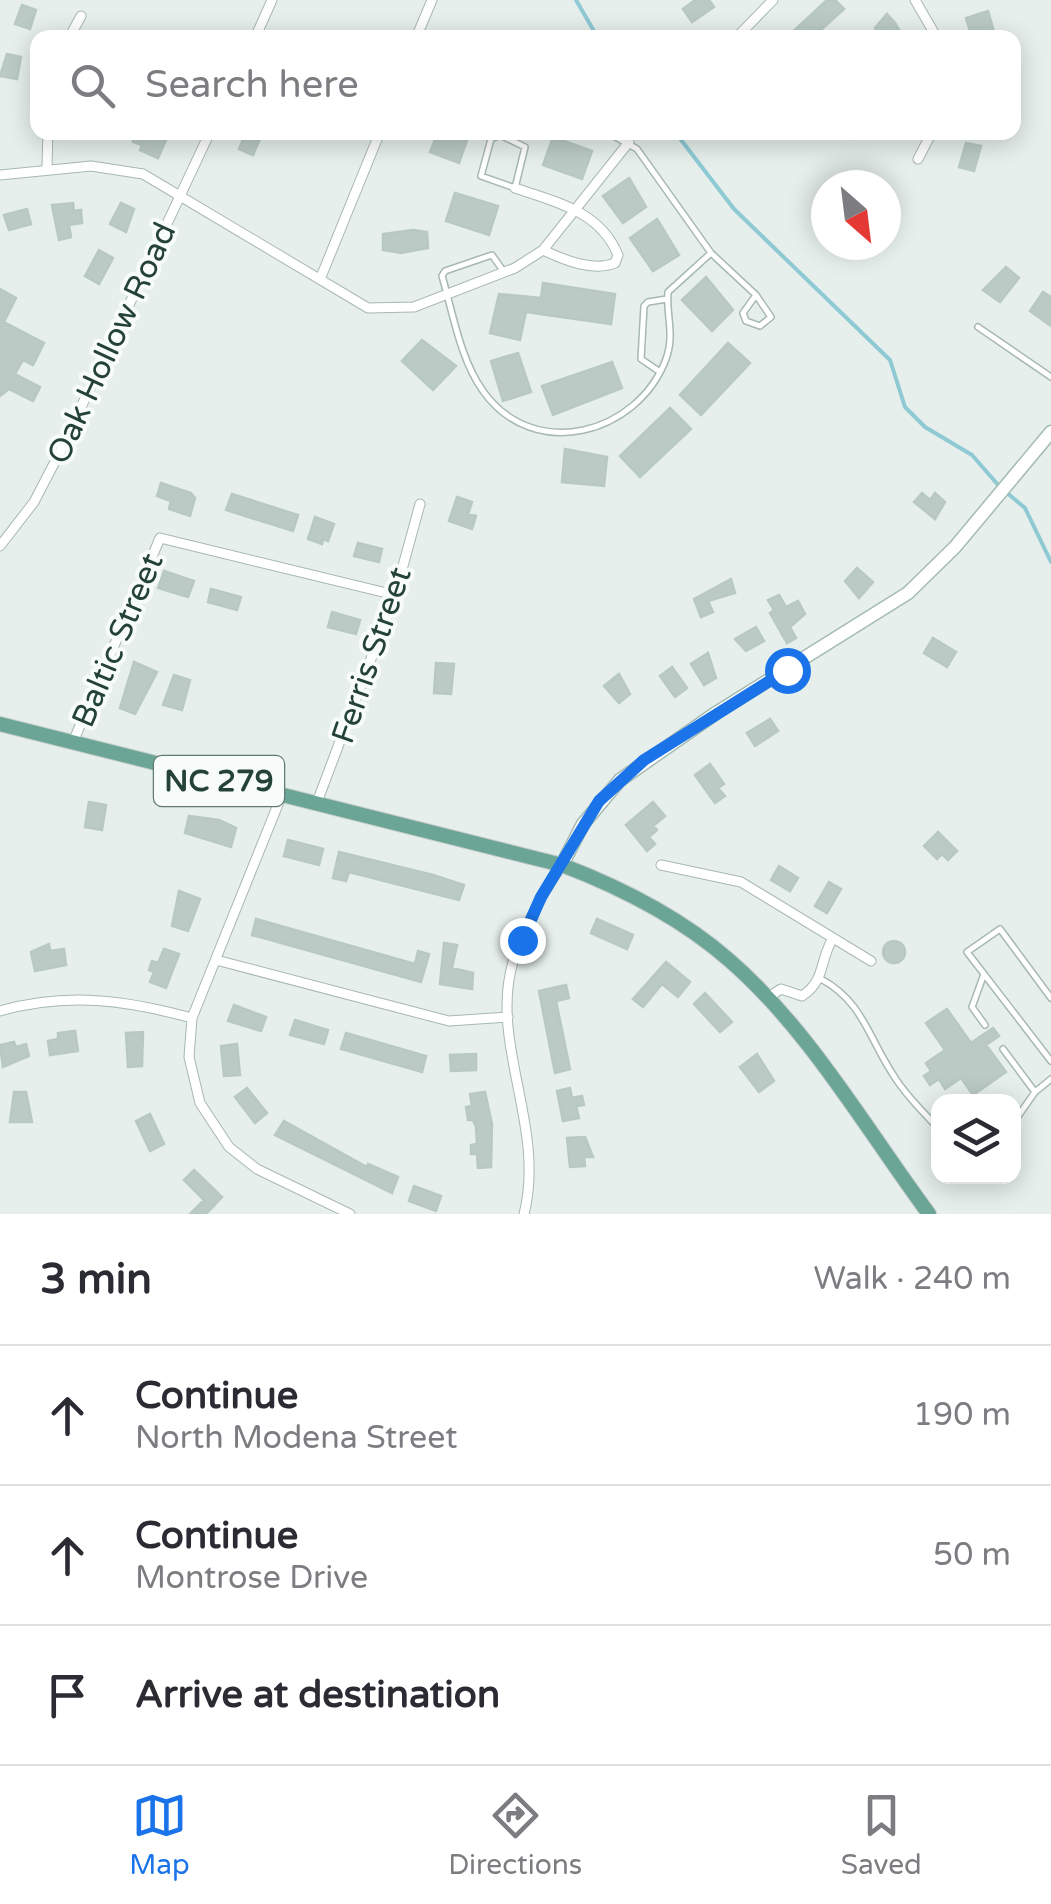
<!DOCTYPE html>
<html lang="en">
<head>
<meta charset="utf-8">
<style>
  body { margin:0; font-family:"Varela Round",sans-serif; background:#f7f7f7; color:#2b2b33 }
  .controls { position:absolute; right:30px; bottom:30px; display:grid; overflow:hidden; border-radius:20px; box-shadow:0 5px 25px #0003 }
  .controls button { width:90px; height:90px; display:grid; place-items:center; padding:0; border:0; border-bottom:2px solid #e1e1e2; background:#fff; color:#2b2b33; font:50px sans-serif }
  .compass { position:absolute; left:811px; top:170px; width:90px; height:90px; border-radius:50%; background:#fff; box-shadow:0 5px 25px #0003; rotate:152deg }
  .stop { position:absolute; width:30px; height:30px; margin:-22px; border:8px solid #1a73e8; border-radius:50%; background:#fff }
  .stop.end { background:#1a73e8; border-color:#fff; box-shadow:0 2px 10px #0008 }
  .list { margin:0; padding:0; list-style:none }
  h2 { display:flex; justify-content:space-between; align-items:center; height:130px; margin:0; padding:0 40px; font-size:42px }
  h2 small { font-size:32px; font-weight:400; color:#7c7c81 }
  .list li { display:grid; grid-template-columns:65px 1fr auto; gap:30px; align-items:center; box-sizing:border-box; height:140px; padding:0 40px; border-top:2px solid #e1e1e2 }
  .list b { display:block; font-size:38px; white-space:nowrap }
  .list p { margin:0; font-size:32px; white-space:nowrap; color:#7c7c81 }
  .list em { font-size:32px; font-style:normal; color:#7c7c81 }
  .icon { flex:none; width:55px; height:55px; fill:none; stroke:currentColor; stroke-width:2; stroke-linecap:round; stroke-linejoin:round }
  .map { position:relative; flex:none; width:1051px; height:1214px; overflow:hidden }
  .search { position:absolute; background:#fff; box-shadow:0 5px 25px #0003; left:30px; right:30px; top:30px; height:110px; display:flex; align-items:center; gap:25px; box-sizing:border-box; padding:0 35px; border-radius:20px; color:#7c7c81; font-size:38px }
  .sheet { height:550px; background:#fff }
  nav { display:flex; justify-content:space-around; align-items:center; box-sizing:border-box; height:140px; border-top:2px solid #e1e1e2; background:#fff; font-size:28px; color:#7c7c81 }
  nav a { display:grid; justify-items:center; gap:5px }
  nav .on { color:#1a73e8 }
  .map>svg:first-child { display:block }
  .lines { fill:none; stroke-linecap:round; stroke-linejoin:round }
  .stream { stroke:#8ec9d4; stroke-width:4 }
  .building { fill:#bbcac4; stroke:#b8c9c2; stroke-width:2.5 }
  .lane-casing { stroke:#a8b8b2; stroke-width:8 }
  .street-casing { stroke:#a8b8b2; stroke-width:11 }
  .secondary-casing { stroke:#a4bbb3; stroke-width:15 }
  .primary-casing { stroke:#c2cac8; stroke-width:16 }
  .lane { stroke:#fff; stroke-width:5 }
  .street { stroke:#fff; stroke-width:9 }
  .secondary { stroke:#fff; stroke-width:12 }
  .primary { stroke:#6aa596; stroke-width:14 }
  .route { stroke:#1a73e8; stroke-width:12 }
  .labels { text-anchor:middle; stroke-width:8; stroke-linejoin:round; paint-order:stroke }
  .shield { fill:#f7fbf9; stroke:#637a73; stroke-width:2.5 }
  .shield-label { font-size:30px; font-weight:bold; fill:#24423a }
  .street-label { font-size:32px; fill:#24423a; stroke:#f7fbf9 }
</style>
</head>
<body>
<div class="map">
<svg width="1051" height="1214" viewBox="0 0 1051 1214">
  <rect width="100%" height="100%" fill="#e6efeb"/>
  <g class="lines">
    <path class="stream" d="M576 0 598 38
      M675 132 734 209 890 360 905 407 925 427 972 455 999 486
      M1006 492 1025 508 1051 562"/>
  </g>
  <path class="building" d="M695 0H709L714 7 692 22 683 9Z
    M827 0H835L844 9 812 38H786Z
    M22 5 36 10 30 29 15 24Z
    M988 11 994 32 972 38 966 18Z
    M887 14 895 23 904 38H881L875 28Z
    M7 54 21 57 17 79 0 76Z
    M137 132 166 140 158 158 140 150 142 145 133 142Z
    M246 132H263L253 155 239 149Z
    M438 132H470L459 163 430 152Z
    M553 137 592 151 582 179 543 165Z
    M966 143 981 146 974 171 959 167Z
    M629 178 646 207 623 223 603 196Z
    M455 193 498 206 489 235 446 221Z
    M73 203 74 211 81 210 82 223 69 225 71 237 59 240 52 205Z
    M121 203 134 209 126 232 110 224Z
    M27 209 31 224 9 230 4 215Z
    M657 219 679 255 653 271 630 238Z
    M413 230 427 232 428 248 401 253 383 250V234Z
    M99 250 113 258 99 284 85 276Z
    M1006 267 1019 278 1000 302 983 290Z
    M706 277 733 310 712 331 682 300Z
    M543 283 615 294 611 324 526 312 520 340 490 333 499 294 541 298Z
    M0 289 16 298 4 322 44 343 33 365 23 360 15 374 40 387 33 401 9 389 0 396Z
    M1043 292 1051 297V326L1030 311Z
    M422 340 456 366 433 390 402 361Z
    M728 343 750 363 701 415 680 395Z
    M518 353 531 392 503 401 491 361Z
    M612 362 622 388 553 415 542 386Z
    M670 408 691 429 640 477 620 456Z
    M565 449 607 457 604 486 562 482Z
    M161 483 191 493 195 498 190 516 169 509 171 501 157 496Z
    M922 493 930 500 935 493 945 502 935 519 914 502Z
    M232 494 298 515 293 531 226 510Z
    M457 497 472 502 468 514 476 516 472 529 449 521Z
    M315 517 334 524 328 541 323 539 322 544 308 539Z
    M358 543 382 549 379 562 354 556Z
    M857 568 873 582 859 598 845 581Z
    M164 571 194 581 188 597 158 588Z
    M731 579 735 593 708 601 713 612 701 617 694 599Z
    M211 589 241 597 237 610 208 602Z
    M779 595 786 607 798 601 805 614 790 627 796 638 787 643 770 613 774 610 768 600Z
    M332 612 360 620 356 634 328 627Z
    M756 627 764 641 746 651 735 639Z
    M933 638 956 652 947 667 924 653Z
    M708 653 716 678 704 685 691 664Z
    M134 662 157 672 135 714 120 708Z
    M436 663 454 664 451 694 434 693Z
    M672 667 687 688 675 697 660 676Z
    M619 674 630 694 619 703 604 686Z
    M174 675 190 680 182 710 163 705Z
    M770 719 778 731 755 746 747 733Z
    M710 764 724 784 718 788 725 796 715 803 695 775Z
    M89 802 106 805 102 830 85 827Z
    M653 802 665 816 653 826 657 830 649 837 655 844 647 851 626 825Z
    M189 816 219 820 236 828 231 847 185 833Z
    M938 832 957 851 948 860 942 854 937 859 924 846Z
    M288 840 323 849 319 865 284 856Z
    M339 852 433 875 464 885 459 900 349 872 346 881 333 878Z
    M779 866 798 878 790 891 771 880Z
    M829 882 841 889 827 913 815 906Z
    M179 891 200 899 188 931 172 926Z
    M256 919 415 964 418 951 429 954 421 982 252 935Z
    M597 919 633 935 627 949 591 933Z
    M883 952a11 11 0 1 1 22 0a11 11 0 1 1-22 0Z
    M444 943 457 945 452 968 473 973 472 989 440 984Z
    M49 944 50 951 64 949 66 965 35 971 31 952Z
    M164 949 179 954 166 988 150 982 154 972 149 970 152 961 158 963Z
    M666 962 690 982 678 997 662 984 643 1007 633 999Z
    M566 985 569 998 556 1001 570 1069 555 1073 539 991Z
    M705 993 732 1022 720 1032 694 1004Z
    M234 1005 266 1017 261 1031 228 1021Z
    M947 1009 971 1043 993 1028 999 1036 986 1045 1006 1072 973 1095 961 1078 945 1089 939 1079 930 1085 924 1076 931 1071 926 1063 945 1050 926 1023Z
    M295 1020 328 1030 324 1044 290 1035Z
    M75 1031 78 1051 50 1055 48 1041 58 1039V1033Z
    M143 1032 142 1066 128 1067 126 1033Z
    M346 1033 426 1056 422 1072 341 1049Z
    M14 1042 16 1047 26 1044 29 1056 3 1067 0 1045Z
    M237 1044 240 1075 224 1076 221 1046Z
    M476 1054V1070L451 1071 450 1055Z
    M757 1054 774 1081 759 1092 740 1067Z
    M247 1088 267 1113 255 1123 235 1097Z
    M570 1088 572 1098 582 1096 584 1105 576 1106 579 1118 563 1121 557 1091Z
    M14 1092H26L32 1122H10Z
    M485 1092 492 1124 491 1167 478 1168 477 1154H471V1145L477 1144 476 1127 473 1120H468L466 1107 472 1106 470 1094Z
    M150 1114 164 1144 150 1151 136 1121Z
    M284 1121 367 1167 368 1164 398 1177 392 1193 275 1135Z
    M585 1137 593 1157H584L585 1166 570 1167 567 1138Z
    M194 1170 222 1197 206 1214H190L204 1200 184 1180Z
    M414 1186 441 1196 436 1211 409 1201Z"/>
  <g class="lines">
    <defs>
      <path id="lane" d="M607 132 637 149 711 253 756 295
        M500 135 525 147 515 188 481 176 491 139Z
        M504 272 492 255 445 271 442 276C453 313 460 359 483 391 534 463 638 434 666 359 675 335 666 315 668 292L711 253
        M756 295 771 317 760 326 746 321 743 313Z
        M978 327 1051 377
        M660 372 641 359 644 306 648 302 667 299
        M984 974 972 1007 985 1025
        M821 979C862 1001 868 1036 892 1073 904 1093 922 1111 938 1128
        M1051 998 1000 929 967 952 1051 1061
        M1003 1049 1035 1092 1014 1122
        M1035 1092 1051 1079"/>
      <path id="street" d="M915 0 937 38
        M69 38 81 16
        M255 38 272 0
        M416 38 432 0
        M736 38 773 0
        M918 159 932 132
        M47 167 48 132
        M0 175 91 166 143 174 368 308 414 307 515 268 543 250C564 260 593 272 615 263L618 255C600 211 556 202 515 188
        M543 250 629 142
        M321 277 380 132
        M0 546 34 502 60 452 210 132
        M73 742 160 538 395 595
        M281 797 192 1018 189 1057 200 1103 229 1147 257 1169 350 1214
        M316 805 395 595 420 504
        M661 865 741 882 871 961
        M216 960 449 1021 508 1017
        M767 998 781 989 802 996C826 980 819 961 833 938
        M0 1011C67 992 126 1000 192 1018
        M524 1214C546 1127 489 1043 513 962 523 927 542 895 562 865"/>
      <path id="secondary" d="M562 865 583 824 620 780 716 713 908 593 955 547 1051 432"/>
      <path id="primary" d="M0 724 562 865C622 888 680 917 729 960 809 1029 866 1129 929 1214"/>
    </defs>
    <use href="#lane" class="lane-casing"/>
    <use href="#street" class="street-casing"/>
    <use href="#secondary" class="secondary-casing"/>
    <use href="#primary" class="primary-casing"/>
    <use href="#lane" class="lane"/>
    <use href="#street" class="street"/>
    <use href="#secondary" class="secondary"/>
    <use href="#primary" class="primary"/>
  </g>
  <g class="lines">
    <path class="route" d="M522 940 541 897 599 801 644 760 787 670"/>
  </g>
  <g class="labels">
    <rect class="shield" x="154" y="756" width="130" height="50" rx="8"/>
    <g class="shield-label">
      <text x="219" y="791">NC 279</text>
    </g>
    <g class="street-label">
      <text transform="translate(111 343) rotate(-65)" y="11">Oak Hollow Road</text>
      <text transform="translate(117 640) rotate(-67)" y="11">Baltic Street</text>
      <text transform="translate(371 655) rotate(-71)" y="11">Ferris Street</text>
    </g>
  </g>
</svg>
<div class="controls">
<button><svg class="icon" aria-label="layers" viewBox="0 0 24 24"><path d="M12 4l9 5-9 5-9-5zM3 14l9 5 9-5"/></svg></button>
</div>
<svg class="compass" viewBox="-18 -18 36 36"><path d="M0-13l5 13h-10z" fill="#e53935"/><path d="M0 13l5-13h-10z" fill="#7c7c81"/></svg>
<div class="stop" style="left:787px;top:670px"></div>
<div class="stop end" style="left:522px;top:940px"></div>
<div class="search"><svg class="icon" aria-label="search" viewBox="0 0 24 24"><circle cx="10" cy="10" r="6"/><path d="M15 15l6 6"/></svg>Search here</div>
</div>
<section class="sheet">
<h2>3 min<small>Walk · 240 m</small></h2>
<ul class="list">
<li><svg class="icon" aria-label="ahead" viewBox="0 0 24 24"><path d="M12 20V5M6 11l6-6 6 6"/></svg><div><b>Continue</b><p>North Modena Street</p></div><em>190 m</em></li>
<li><svg class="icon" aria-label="ahead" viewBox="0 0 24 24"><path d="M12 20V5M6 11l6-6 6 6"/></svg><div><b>Continue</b><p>Montrose Drive</p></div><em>50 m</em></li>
<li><svg class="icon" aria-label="arrive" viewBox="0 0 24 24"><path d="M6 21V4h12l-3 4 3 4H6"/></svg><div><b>Arrive at destination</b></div></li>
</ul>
</section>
<nav>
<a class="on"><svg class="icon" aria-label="map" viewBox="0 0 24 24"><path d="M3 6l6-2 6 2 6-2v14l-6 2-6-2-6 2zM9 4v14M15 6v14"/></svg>Map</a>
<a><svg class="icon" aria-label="directions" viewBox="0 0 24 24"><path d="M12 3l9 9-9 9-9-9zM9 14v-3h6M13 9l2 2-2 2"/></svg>Directions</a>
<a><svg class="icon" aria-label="saved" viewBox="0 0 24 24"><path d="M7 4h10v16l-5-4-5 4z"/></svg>Saved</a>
</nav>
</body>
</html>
